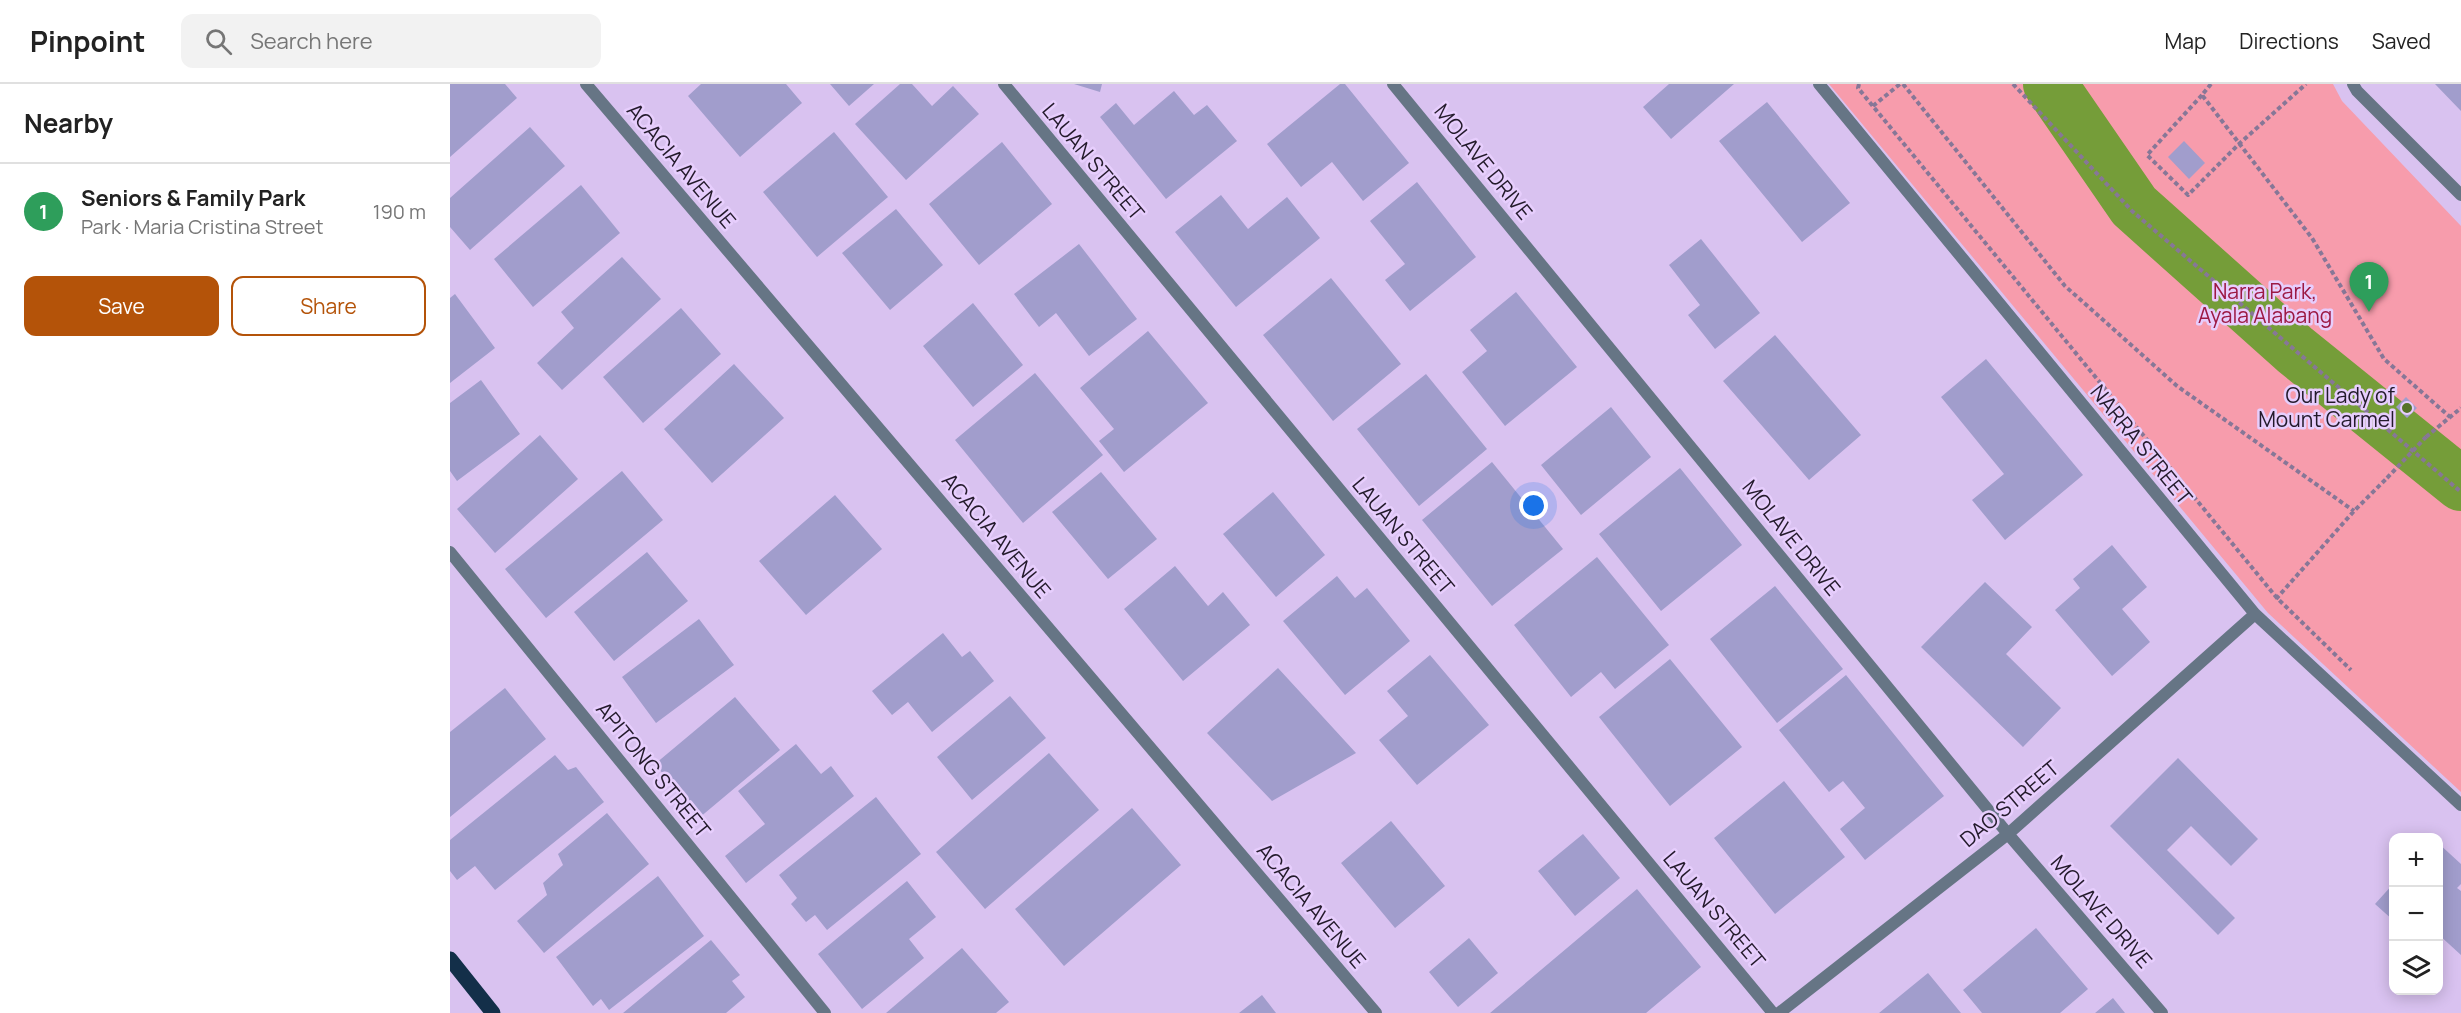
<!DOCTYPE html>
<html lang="en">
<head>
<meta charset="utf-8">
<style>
  body { margin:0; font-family:Manrope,sans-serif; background:#f2f2f2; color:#222 }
  .controls { position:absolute; right:18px; bottom:18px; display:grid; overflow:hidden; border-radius:12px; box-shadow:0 3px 15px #0003 }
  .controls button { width:54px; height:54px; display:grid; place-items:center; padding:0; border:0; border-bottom:2px solid #e0e0e0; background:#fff; color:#222; font:30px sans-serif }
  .you { position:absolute; left:1084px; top:422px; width:21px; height:21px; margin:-15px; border:4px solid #fff; border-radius:50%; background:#1a73e8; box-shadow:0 0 0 9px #1a73e833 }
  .badge { display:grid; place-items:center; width:39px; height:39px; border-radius:50%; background:#b45309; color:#fff; font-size:20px; font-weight:700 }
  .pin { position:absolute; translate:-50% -50px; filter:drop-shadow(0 2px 3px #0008) }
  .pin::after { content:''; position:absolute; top:32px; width:21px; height:18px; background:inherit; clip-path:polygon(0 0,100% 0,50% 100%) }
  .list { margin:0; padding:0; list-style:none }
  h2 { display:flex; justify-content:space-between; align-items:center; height:78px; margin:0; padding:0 24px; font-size:26px }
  h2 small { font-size:20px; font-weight:400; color:#767676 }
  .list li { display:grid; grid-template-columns:39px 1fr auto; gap:18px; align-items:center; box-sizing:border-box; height:96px; padding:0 24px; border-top:2px solid #e0e0e0 }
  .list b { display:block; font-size:22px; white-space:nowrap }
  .list p { margin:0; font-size:20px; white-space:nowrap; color:#767676 }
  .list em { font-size:20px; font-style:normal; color:#767676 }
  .actions { display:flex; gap:12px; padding:18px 24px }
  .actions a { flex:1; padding:14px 0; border:2px solid #b45309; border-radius:12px; text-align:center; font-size:21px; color:#b45309 }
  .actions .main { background:#b45309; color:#fff }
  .icon { flex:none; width:33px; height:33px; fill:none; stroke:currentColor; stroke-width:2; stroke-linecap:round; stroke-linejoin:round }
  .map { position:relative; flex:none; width:2011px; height:929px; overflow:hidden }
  header { display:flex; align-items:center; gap:36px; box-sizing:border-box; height:84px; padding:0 30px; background:#fff; border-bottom:2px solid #e0e0e0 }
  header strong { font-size:28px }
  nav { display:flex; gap:33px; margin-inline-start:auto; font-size:21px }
  .search { width:420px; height:54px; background:#f2f2f2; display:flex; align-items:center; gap:15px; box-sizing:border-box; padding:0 21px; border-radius:12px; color:#767676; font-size:22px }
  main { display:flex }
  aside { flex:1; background:#fff }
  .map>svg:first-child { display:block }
  .green { fill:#f79cac }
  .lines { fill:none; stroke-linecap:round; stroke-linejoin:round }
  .river { stroke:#759d39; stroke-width:54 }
  .building { fill:#a19dcc }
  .path { stroke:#877797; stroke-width:4; stroke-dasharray:4.5 3; stroke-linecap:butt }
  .minor { stroke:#667585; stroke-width:12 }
  .tertiary { stroke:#667585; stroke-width:12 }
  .primary { stroke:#132f49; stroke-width:15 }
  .path-bridge { stroke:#877797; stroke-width:4; stroke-dasharray:4.5 3; stroke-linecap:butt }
  .poi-dot { fill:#557328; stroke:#e7cefd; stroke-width:2 }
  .labels { text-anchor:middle; stroke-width:5; stroke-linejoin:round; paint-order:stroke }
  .street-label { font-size:21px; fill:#231a2b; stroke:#e7cefd }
  .park-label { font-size:21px; fill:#9c1944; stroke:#e7cefd }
  .poi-label { font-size:21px; fill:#231a2b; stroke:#e7cefd; text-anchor:end }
</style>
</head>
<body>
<header>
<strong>Pinpoint</strong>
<div class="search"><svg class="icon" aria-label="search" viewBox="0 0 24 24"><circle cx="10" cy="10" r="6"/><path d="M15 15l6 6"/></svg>Search here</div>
<nav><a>Map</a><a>Directions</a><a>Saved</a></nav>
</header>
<main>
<aside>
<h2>Nearby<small></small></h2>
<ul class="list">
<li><span class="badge" style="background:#2e9e5b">1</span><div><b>Seniors &amp; Family Park</b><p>Park · Maria Cristina Street</p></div><em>190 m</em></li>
</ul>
<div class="actions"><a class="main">Save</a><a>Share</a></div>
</aside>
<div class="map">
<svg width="2011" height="929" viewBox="0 0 2011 929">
  <rect width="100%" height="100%" fill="#d9c2f0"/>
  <path class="green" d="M1379 0H1883L1892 17 2011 142V708L1818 529Z"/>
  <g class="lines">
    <path class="river" d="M1600 0 1684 122 1845 266 2011 400"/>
  </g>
  <path class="building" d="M0 0H55L67 14 0 73Z
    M251 0H336L352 19 290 73 238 12Z
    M380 0H424L399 22Z
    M450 0H462L482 22 503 2 529 30 456 96 405 40Z
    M624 0H652L650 8Z
    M890 0H895L959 79 913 117 882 78 851 103 817 60Z
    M1219 0H1284L1221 55 1193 23Z
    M1985 0H2011V27Z
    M724 7 744 31 757 21 787 57 716 115 650 33 666 19 684 41Z
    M1317 18 1400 119 1352 158 1269 57Z
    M80 43 115 82 20 166 0 143V114Z
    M384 48 438 113 367 173 313 108Z
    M1734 57 1755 79 1739 95 1718 73Z
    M552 58 602 120 529 181 479 120Z
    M967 98 1026 173 960 227 935 196 955 180 920 137Z
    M131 101 170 149 83 223 44 175Z
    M771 111 798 145 837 113 870 154 786 223 725 148Z
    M446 125 493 181 440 226 392 169Z
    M1251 155 1310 229 1265 265 1238 231 1250 221 1219 181Z
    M629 160 687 235 639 272 606 229 589 243 564 210Z
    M172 173 211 215 112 306 87 279 124 244 111 228Z
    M881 194 951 280 883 337 813 251Z
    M1066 208 1127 283 1055 342 1012 288 1037 267 1020 246Z
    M5 210 45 264 0 299V214Z
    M523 219 573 281 523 323 473 262Z
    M231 224 271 270 193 339 153 293Z
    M698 247 758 319 674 388 649 357 664 345 630 304Z
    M1325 251 1411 351 1359 396 1273 297Z
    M1536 275 1633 391 1555 456 1522 416 1554 390 1491 313Z
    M284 280 334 334 262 399 214 345Z
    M585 289 653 371 573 439 505 356Z
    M976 290 1037 365 969 422 907 345Z
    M31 296 70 350 7 397 0 387V319Z
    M1956 313 1967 324 1957 334 1946 323Z
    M1161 323 1201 373 1131 431 1091 381Z
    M90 351 128 395 45 469 7 425Z
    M1042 378 1113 465 1042 522 972 436Z
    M1230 384 1292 461 1211 527 1149 450Z
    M172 387 213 436 96 534 55 485Z
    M651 388 707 455 658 495 602 428Z
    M823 408 875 471 826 513 773 450Z
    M385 411 432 465 356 531 309 477Z
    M1662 461 1697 503 1672 525 1700 558 1662 592 1605 526 1630 504 1623 495Z
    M197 468 238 517 164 577 124 528Z
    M1147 473 1219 561 1165 605 1151 588 1121 613 1064 541Z
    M725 482 758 522 773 508 800 541 733 597 674 525Z
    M887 492 905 514 917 504 960 557 895 611 833 537Z
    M1535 498 1582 543 1556 570 1611 624 1573 663 1471 563Z
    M1325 502 1393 585 1327 639 1260 555Z
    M249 535 284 581 206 639 172 593Z
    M493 549 512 573 520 567 544 597 482 648 458 618 442 631 422 607Z
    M980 571 1039 641 967 701 929 656 958 632 937 607Z
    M1220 575 1292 663 1220 722 1149 633Z
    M828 584 906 669 822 717 757 649Z
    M1396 591 1494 712 1415 776 1390 745 1415 724 1393 697 1379 708 1329 646Z
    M55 604 96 655 0 733V648Z
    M560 612 596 654 522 716 487 673Z
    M285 613 330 666 249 734 205 680Z
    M346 660 371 690 381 682 404 712 296 799 275 772 315 740 288 707Z
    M599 669 649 726 535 825 486 768Z
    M105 671 118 686 126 683 154 718 45 806 25 782 7 796 0 787V756Z
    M1728 674 1808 755 1781 782 1741 742 1717 766 1785 834 1768 851 1660 742Z
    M1334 697 1395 773 1325 830 1264 754Z
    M426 713 471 770 377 846 365 831 356 838 341 820 347 814 329 791Z
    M682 724 731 781 614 882 565 825Z
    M157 729 199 780 94 869 67 837 97 811 93 799 113 781 108 770Z
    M941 737 995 802 945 844 891 779Z
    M1133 750 1170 794 1125 832 1088 787Z
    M1988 759 2011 780V800L2007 804 2011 807V871L1988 850Z
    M208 792 254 852 159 926 151 915 143 922 106 873Z
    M457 797 486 833 459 855 474 874 412 925 368 870Z
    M1944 799V837L1925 820Z
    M1187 805 1251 883 1196 929H1040Z
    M1586 844 1638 905 1610 929H1532L1513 906Z
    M1019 854 1048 889 1008 923 979 888Z
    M261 856 290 891 282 897 295 913 276 929H173Z
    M512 864 559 918 546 929H436Z
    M1478 889 1511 929H1429Z
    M812 911 826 929H789Z
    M1663 914 1675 929H1645Z"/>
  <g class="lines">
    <path class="path" d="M1409 0 1408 4 1827 514 1901 586
      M1453 0 1615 202 1727 302 1904 427
      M1563 0 1682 127 2011 408
      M1761 0 1752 11 1862 154 1934 275 2000 333
      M1752 11 1697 71 1738 111 1789 60 1856 0
      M1423 22 1450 0
      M1976 353 2011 324
      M1826 515 1904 427 1937 394"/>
    <path class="minor" d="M554 0 1323 929
      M943 0 1558 750 1712 929
      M1369 0 1805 530 2011 721
      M1903 0 1907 7 2011 111
      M0 468 375 929
      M1329 929 1558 750 1805 530"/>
    <path class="tertiary" d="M136 0 926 929"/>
    <path class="primary" d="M0 875 43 929"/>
    <path class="path-bridge" d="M1937 394 1976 353"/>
  </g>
  <circle class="poi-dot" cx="1957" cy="324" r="6"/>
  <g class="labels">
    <g class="street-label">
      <text transform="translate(643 78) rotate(50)" y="7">LAUAN STREET</text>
      <text transform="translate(1033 78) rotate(51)" y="7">MOLAVE DRIVE</text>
      <text transform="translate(231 82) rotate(50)" y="7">ACACIA AVENUE</text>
      <text transform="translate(1691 361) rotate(51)" y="7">NARRA STREET</text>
      <text transform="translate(546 452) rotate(50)" y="7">ACACIA AVENUE</text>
      <text transform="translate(953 452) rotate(50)" y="7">LAUAN STREET</text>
      <text transform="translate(1341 454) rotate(51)" y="7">MOLAVE DRIVE</text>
      <text transform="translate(203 686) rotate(51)" y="7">APITONG STREET</text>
      <text transform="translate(1560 720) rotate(-40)" y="7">DAO STREET</text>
      <text transform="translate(861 822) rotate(50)" y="7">ACACIA AVENUE</text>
      <text transform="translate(1264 826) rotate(50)" y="7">LAUAN STREET</text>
      <text transform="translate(1651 828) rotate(49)" y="7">MOLAVE DRIVE</text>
    </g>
    <g class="park-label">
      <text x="1815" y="215">Narra Park,<tspan x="1815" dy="24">Ayala Alabang</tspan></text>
    </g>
    <g class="poi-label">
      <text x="1945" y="319">Our Lady of<tspan x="1945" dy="24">Mount Carmel</tspan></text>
    </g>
  </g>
</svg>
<div class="controls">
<button>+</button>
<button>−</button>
<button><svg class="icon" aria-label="layers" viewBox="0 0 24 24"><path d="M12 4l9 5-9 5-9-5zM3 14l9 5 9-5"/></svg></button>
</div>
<div class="you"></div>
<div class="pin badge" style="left:1919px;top:228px;background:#2e9e5b">1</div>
</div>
</main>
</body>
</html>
